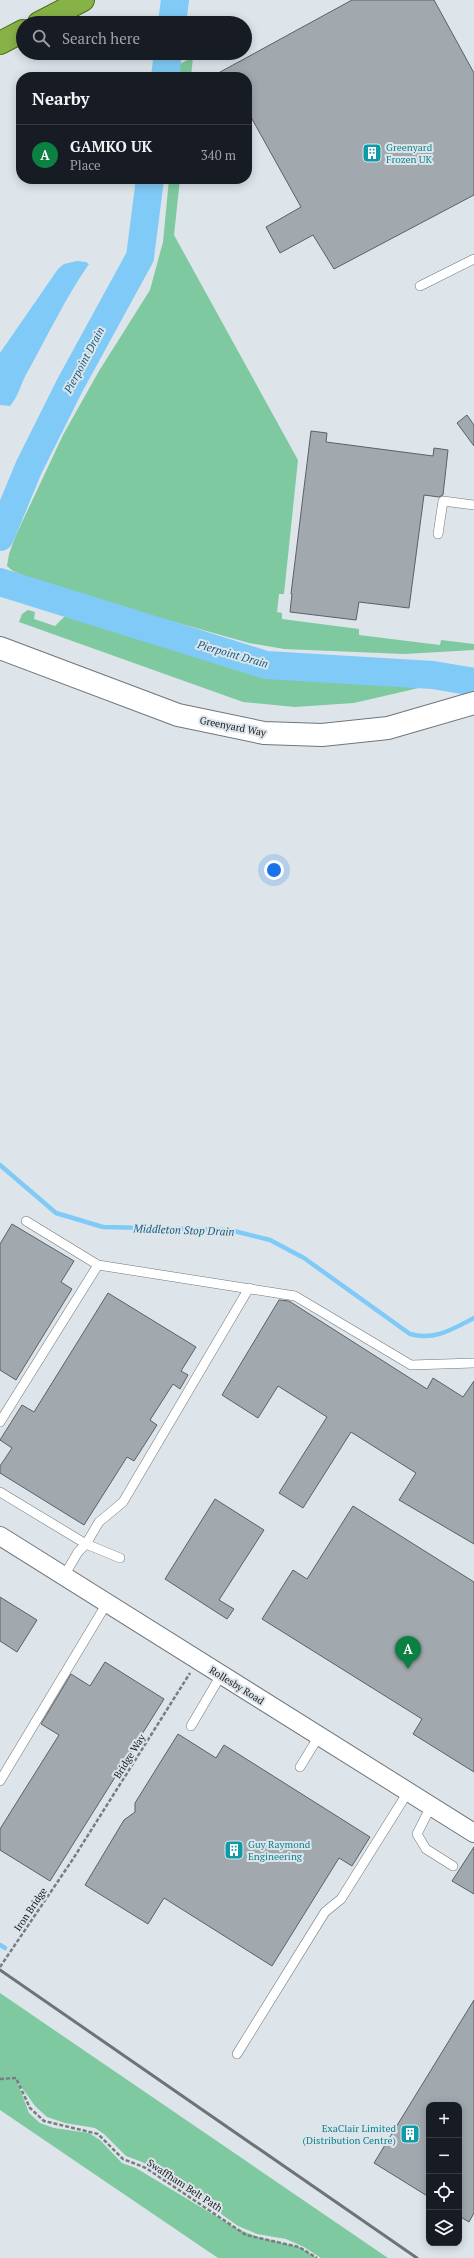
<!DOCTYPE html>
<html lang="en">
<head>
<meta charset="utf-8">
<style>
  body { margin:0; font-family:"PT Serif",serif; background:#20242c; color:#f1f3f6 }
  .controls { position:absolute; right:12px; bottom:12px; display:grid; overflow:hidden; border-radius:8px; box-shadow:0 2px 10px #0003 }
  .controls button { width:36px; height:36px; display:grid; place-items:center; padding:0; border:0; border-bottom:1px solid #363941; background:#171b24; color:#f1f3f6; font:20px sans-serif }
  .you { position:absolute; left:274px; top:870px; width:14px; height:14px; margin:-10px; border:3px solid #fff; border-radius:50%; background:#1a73e8; box-shadow:0 0 0 6px #1a73e833 }
  .badge { display:grid; place-items:center; width:26px; height:26px; border-radius:50%; background:#0b8043; color:#fff; font-size:13px; font-weight:700 }
  .pin { position:absolute; translate:-50% -33px; filter:drop-shadow(0 1px 2px #0008) }
  .pin::after { content:''; position:absolute; top:21px; width:14px; height:12px; background:inherit; clip-path:polygon(0 0,100% 0,50% 100%) }
  .list { margin:0; padding:0; list-style:none }
  h2 { display:flex; justify-content:space-between; align-items:center; height:52px; margin:0; padding:0 16px; font-size:17px }
  h2 small { font-size:13px; font-weight:400; color:#9ea1a6 }
  .list li { display:grid; grid-template-columns:26px 1fr auto; gap:12px; align-items:center; box-sizing:border-box; height:60px; padding:0 16px; border-top:1px solid #363941 }
  .list b { display:block; font-size:15px; white-space:nowrap }
  .list p { margin:0; font-size:13px; white-space:nowrap; color:#9ea1a6 }
  .list em { font-size:13px; font-style:normal; color:#9ea1a6 }
  .icon { flex:none; width:22px; height:22px; fill:none; stroke:currentColor; stroke-width:2; stroke-linecap:round; stroke-linejoin:round }
  .map { position:relative; flex:none; width:474px; height:2258px; overflow:hidden }
  .search { position:absolute; background:#171b24; box-shadow:0 2px 10px #0003; left:16px; top:16px; width:236px; height:44px; display:flex; align-items:center; gap:10px; box-sizing:border-box; padding:0 14px; border-radius:22px; color:#9ea1a6; font-size:15px }
  .panel { position:absolute; background:#171b24; box-shadow:0 2px 10px #0003; left:16px; top:72px; width:236px; height:112px; border-radius:16px }
  .map>svg:first-child { display:block }
  .green { fill:#7ec99f }
  .water { fill:#80caf7 }
  .lines { fill:none; stroke-linecap:round; stroke-linejoin:round }
  .stream { stroke:#80caf7; stroke-width:4.5 }
  .river { stroke:#80caf7; stroke-width:28 }
  .building { fill:#a2a9ae; stroke:#5b6166 }
  .service-casing { stroke:#6f767b; stroke-width:10 }
  .minor-casing { stroke:#6f767b; stroke-width:20 }
  .tertiary-casing { stroke:#6f767b; stroke-width:24 }
  .trunk-casing { stroke:#4c6f1a; stroke-width:24 }
  .path { stroke:#787d81; stroke-width:2.5; stroke-dasharray:4 2; stroke-linecap:butt }
  .service { stroke:#fff; stroke-width:9 }
  .minor { stroke:#fff; stroke-width:18 }
  .tertiary { stroke:#fff; stroke-width:22 }
  .trunk { stroke:#87b247; stroke-width:22 }
  .rail { stroke:#6e7376; stroke-width:3 }
  .labels { text-anchor:middle; stroke-width:4; stroke-linejoin:round; paint-order:stroke }
  .culture-label { font-size:10px; fill:#0d838f; stroke:#dde5ea; text-anchor:start }
  .street-label { font-size:10px; fill:#17191b; stroke:#dde5ea }
  .water-label { font-size:11px; font-style:italic; fill:#105c81; stroke:#dde5ea }
</style>
</head>
<body>
<div class="map">
<svg width="474" height="2258" viewBox="0 0 474 2258">
  <rect width="100%" height="100%" fill="#dde5ea"/>
  <path class="green" d="M193 57 191 77H179L180 64Z
    M169 179H180L174 235 298 460 284 594H279L277 612 282 613V619L359 629V635L440 645 441 640 474 644V650L404 654 284 649 249 643 50 587 13 571 7 566 9 554 16 535 63 435 99 371 150 290 163 242Z
    M28 610 35 612 34 619 55 626 66 615 128 631 232 666 292 678 423 683V687L354 703 295 707 243 702 19 622 22 614Z
    M0 1993 388 2258H321L304 2247 286 2239 257 2234 238 2226 178 2183 142 2162 126 2156 104 2134 95 2128 65 2123 47 2117 35 2106 17 2081 29 2113 40 2123 54 2128 89 2133 100 2140 122 2163 136 2168 237 2229 261 2238 299 2247 317 2258H218L0 2110Z"/>
  <path class="water" d="M77 261 86 262 89 264C66 297 48 335 28 371 21 382 19 396 10 406L0 405V353L58 269 64 264Z"/>
  <g class="lines">
    <path class="stream" d="M0 1165 56 1213 103 1227 230 1230 270 1240 304 1258 410 1334C434 1341 453 1329 474 1318
      M0 1945 5 1948"/>
    <path class="river" d="M172 23 175 0
      M165 77 168 53
      M0 537 29 467 70 385 140 257 150 179
      M0 582 266 665 433 675 474 682"/>
  </g>
  <path class="building" d="M352 0H434L474 73V195L334 269 313 235 280 253 266 227 301 207 247 110V77H211Z
    M467 415 474 425V446L457 423Z
    M311 431 327 433 326 442 433 456 434 448 448 450 443 495 439 497 424 495 409 608 359 602 356 620 290 612 292 594H291Z
    M12 1224 74 1261 61 1282 72 1289 16 1380 0 1370V1244Z
    M108 1293 196 1347 181 1371 188 1375 180 1389 173 1384 150 1420 157 1425 134 1461 127 1457 84 1525 0 1473V1466L12 1448 0 1440 22 1405 34 1412Z
    M279 1300 289 1301 427 1389 433 1378 463 1397 474 1381V1544L399 1500 416 1473 351 1432 303 1508 279 1493 327 1417 278 1386 258 1418 222 1395Z
    M215 1499 264 1530 219 1600 234 1609 227 1619 165 1579Z
    M353 1506 474 1582V1772L413 1734 422 1719 262 1619 293 1570 307 1579Z
    M0 1597 37 1620 17 1652 0 1641Z
    M105 1662 164 1699 50 1881 0 1850V1829L59 1735 41 1724 71 1674 90 1686Z
    M178 1734 216 1758 224 1745 370 1837 352 1866 339 1858 272 1966 164 1898 148 1924 85 1885 124 1820 135 1812V1803Z
    M474 1847V1894L452 1881Z
    M474 2000V2213L469 2222 459 2216V2105H429V2197L374 2163Z"/>
  <g class="lines">
    <defs>
      <path id="service" d="M420 286 474 259
        M438 534 443 501 474 505
        M26 1221 98 1265 295 1296 411 1365 474 1363
        M0 1422 98 1265
        M0 1492 86 1544 99 1522 123 1502 249 1288
        M64 1576 78 1552 86 1544 120 1558
        M191 1726 221 1675
        M300 1767 319 1736
        M0 1781 107 1603
        M431 1806 417 1834 426 1849 453 1866
        M237 2054 325 1912 341 1899 408 1792"/>
      <path id="minor" d="M0 1536 474 1833"/>
      <path id="tertiary" d="M0 648 178 715 264 733 322 735 388 728 474 703"/>
      <path id="trunk" d="M39 23 83 0
        M0 43 23 31"/>
    </defs>
    <use href="#service" class="service-casing"/>
    <use href="#minor" class="minor-casing"/>
    <use href="#tertiary" class="tertiary-casing"/>
    <use href="#trunk" class="trunk-casing"/>
    <path class="path" d="M0 1967 73 1859 190 1673
      M0 2079 16 2078 30 2108 44 2121 98 2134 123 2159 146 2168 246 2235 299 2247 317 2258"/>
    <use href="#service" class="service"/>
    <use href="#minor" class="minor"/>
    <use href="#tertiary" class="tertiary"/>
    <use href="#trunk" class="trunk"/>
    <path class="rail" d="M0 1970 417 2258"/>
  </g>
  <defs>
    <symbol id="building-square" viewBox="-11 -11 22 22"><rect x="-9" y="-9" width="18" height="18" rx="4" fill="#0f9aa8" stroke="#dde5ea"/><path d="M-4-6H4V6H1V3H-1V6H-4ZM-2.5-4.3h1.7v1.8h-1.7ZM.8-4.3h1.7v1.8H.8ZM-2.5-1h1.7V.8h-1.7ZM.8-1h1.7V.8H.8Z" fill="#fff"/></symbol>
  </defs>
  <g fill-rule="evenodd">
    <use href="#building-square" x="361" y="142" width="22" height="22"/>
    <use href="#building-square" x="223" y="1839" width="22" height="22"/>
    <use href="#building-square" x="399" y="2123" width="22" height="22"/>
  </g>
  <g class="labels">
    <g class="culture-label">
      <text x="386" y="151">Greenyard<tspan x="386" dy="12">Frozen UK</tspan></text>
      <text x="248" y="1848">Guy Raymond<tspan x="248" dy="12">Engineering</tspan></text>
      <text x="396" y="2132" text-anchor="end">ExaClair Limited<tspan x="396" dy="12">(Distribution Centre)</tspan></text>
    </g>
    <g class="street-label">
      <text transform="translate(233 726) rotate(11)" y="4">Greenyard Way</text>
      <text transform="translate(237 1685) rotate(32)" y="4">Rollesby Road</text>
      <text transform="translate(129 1756) rotate(-58)" y="4">Bridge Way</text>
      <text transform="translate(30 1909) rotate(-56)" y="4">Iron Bridge</text>
      <text transform="translate(185 2185) rotate(33)" y="4">Swaffham Belt Path</text>
    </g>
    <g class="water-label">
      <text transform="translate(84 360) rotate(-62)" y="4">Pierpoint Drain</text>
      <text transform="translate(233 654) rotate(16)" y="4">Pierpoint Drain</text>
      <text transform="translate(184 1230) rotate(2)" y="4">Middleton Stop Drain</text>
    </g>
  </g>
</svg>
<div class="controls">
<button>+</button>
<button>−</button>
<button><svg class="icon" aria-label="locate" viewBox="0 0 24 24"><circle cx="12" cy="12" r="6"/><path d="M12 2v4M12 18v4M2 12h4M18 12h4"/></svg></button>
<button><svg class="icon" aria-label="layers" viewBox="0 0 24 24"><path d="M12 4l9 5-9 5-9-5zM3 14l9 5 9-5"/></svg></button>
</div>
<div class="you"></div>
<div class="pin badge" style="left:408px;top:1669px">A</div>
<div class="search"><svg class="icon" aria-label="search" viewBox="0 0 24 24"><circle cx="10" cy="10" r="6"/><path d="M15 15l6 6"/></svg>Search here</div>
<section class="panel">
<h2>Nearby<small></small></h2>
<ul class="list">
<li><span class="badge">A</span><div><b>GAMKO UK</b><p>Place</p></div><em>340 m</em></li>
</ul>
</section>
</div>
</body>
</html>
